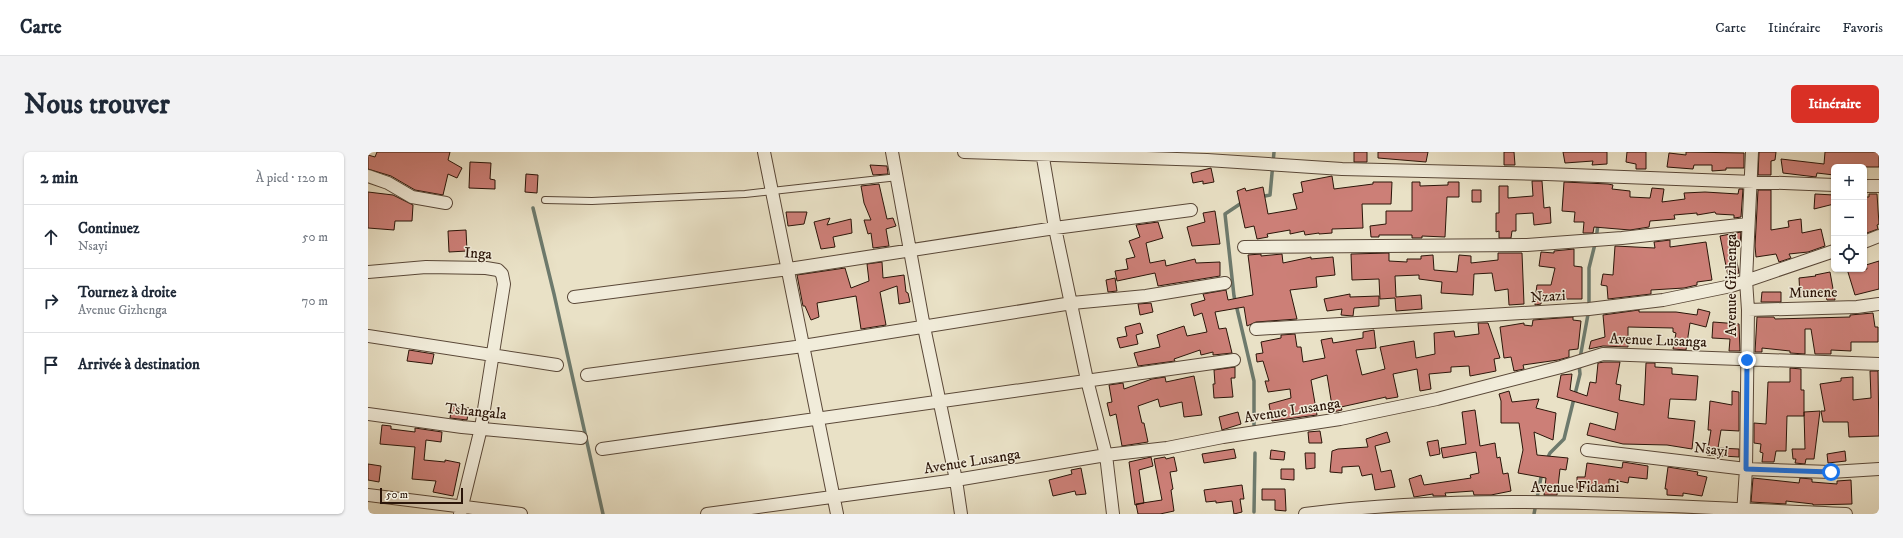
<!DOCTYPE html>
<html lang="fr">
<head>
<meta charset="utf-8">
<style>
  body { margin:0; font-family:"IM FELL DW Pica",serif; background:#f2f2f3; color:#1f2937 }
  .controls { position:absolute; right:12px; top:12px; display:grid; overflow:hidden; border-radius:6px; box-shadow:0 1px 3px #0004 }
  .controls button { width:36px; height:36px; display:grid; place-items:center; padding:0; border:0; border-bottom:1px solid #e0e1e3; background:#fff; color:#1f2937; font:20px sans-serif }
  .scale { position:absolute; left:12px; bottom:10px; width:83px; box-sizing:border-box; padding-left:4px; border:2px solid #2b1509; border-top:0; font-size:11px; line-height:14px; white-space:nowrap; color:#2b1509; -webkit-text-stroke:3px #f1ecda; paint-order:stroke }
  .stop { position:absolute; width:12px; height:12px; margin:-9px; border:3px solid #1a73e8; border-radius:50%; background:#fff }
  .stop.end { background:#1a73e8; border-color:#fff; box-shadow:0 1px 4px #0008 }
  .list { margin:0; padding:0; list-style:none }
  h2 { display:flex; justify-content:space-between; align-items:center; height:52px; margin:0; padding:0 16px; font-size:17px }
  h2 small { font-size:13px; font-weight:400; color:#747a83 }
  .list li { display:grid; grid-template-columns:26px 1fr auto; gap:12px; align-items:center; box-sizing:border-box; height:64px; padding:0 16px; border-top:1px solid #e0e1e3 }
  .list b { display:block; font-size:15px; white-space:nowrap }
  .list p { margin:0; font-size:13px; white-space:nowrap; color:#747a83 }
  .list em { font-size:13px; font-style:normal; color:#747a83 }
  .icon { flex:none; width:22px; height:22px; fill:none; stroke:currentColor; stroke-width:2; stroke-linecap:round; stroke-linejoin:round }
  .map { position:relative; flex:none; width:1511px; height:362px; overflow:hidden; border-radius:6px }
  header { display:flex; align-items:center; gap:24px; box-sizing:border-box; height:56px; padding:0 20px; background:#fff; border-bottom:1px solid #e0e1e3 }
  header strong { font-size:19px }
  nav { display:flex; gap:22px; margin-inline-start:auto; font-size:14px }
  .intro { display:flex; align-items:center; justify-content:space-between; box-sizing:border-box; height:96px; padding:0 24px }
  h1 { margin:0; font-size:28px }
  .button { padding:10px 18px; border-radius:6px; background:#d93025; color:#fff; font-size:14px; font-weight:700 }
  main { display:flex; gap:24px; padding:0 24px }
  aside { flex:1; background:#fff; border-radius:6px; box-shadow:0 1px 3px #0004 }
  .map>svg:first-child { display:block }
  .lines { fill:none; stroke-linecap:round; stroke-linejoin:round }
  .stream { stroke:#6d7a6d; stroke-width:3.5 }
  .building { fill:#cc7f77; stroke:#2b1509 }
  .service-casing { stroke:#5a4838; stroke-width:8 }
  .minor-casing { stroke:#5a4838; stroke-width:14 }
  .service { stroke:#f1ecda; stroke-width:6 }
  .minor { stroke:#f1ecda; stroke-width:12 }
  .route { stroke:#1a73e8; stroke-width:5 }
  .labels { text-anchor:middle; stroke-width:3; stroke-linejoin:round; paint-order:stroke }
  .street-label { font-size:15px; fill:#2b1509; stroke:#f1ecda }
</style>
</head>
<body>
<header>
<strong>Carte</strong>
<nav><a>Carte</a><a>Itinéraire</a><a>Favoris</a></nav>
</header>
<div class="intro"><h1>Nous trouver</h1><a class="button">Itinéraire</a></div>
<main>
<aside>
<h2>2 min<small>À pied · 120 m</small></h2>
<ul class="list">
<li><svg class="icon" aria-label="ahead" viewBox="0 0 24 24"><path d="M12 20V5M6 11l6-6 6 6"/></svg><div><b>Continuez</b><p>Nsayi</p></div><em>50 m</em></li>
<li><svg class="icon" aria-label="right" viewBox="0 0 24 24"><path d="M7 20v-9h11M14 6l5 5-5 5"/></svg><div><b>Tournez à droite</b><p>Avenue Gizhenga</p></div><em>70 m</em></li>
<li><svg class="icon" aria-label="arrive" viewBox="0 0 24 24"><path d="M6 21V4h12l-3 4 3 4H6"/></svg><div><b>Arrivée à destination</b></div></li>
</ul>
</aside>
<div class="map">
<svg width="1511" height="362" viewBox="0 0 1511 362">
  <rect width="100%" height="100%" fill="#e9e1c6"/>
  <filter id="stains"><feTurbulence type="fractalNoise" baseFrequency=".005" numOctaves="4"/><feColorMatrix values="0 0 0 0 .2 0 0 0 0 .09 0 0 0 0 .02 0 0 0 .5 -.17"/></filter>
  <radialGradient id="worn" r=".72"><stop offset=".6" stop-color="#630" stop-opacity="0"/><stop offset="1" stop-color="#630" stop-opacity=".3"/></radialGradient>
  <g class="lines">
    <path class="stream" d="M892 45 902 43 906 0
      M875 50 857 62 866 144 886 229V275
      M165 56 186 142 235 362
      M1212 206 1221 157V116L1228 88 1230 72
      M1179 307 1182 301 1196 287 1212 222 1211 212
      M886 360 887 301
      M1166 362 1174 320"/>
  </g>
  <path class="building" d="M9 0H82L80 8 94 16 89 26 80 22 75 43 47 38 23 24 0 17V3L7 5Z
    M986 0H999V10H986Z
    M1010 0H1060L1058 10 1010 6Z
    M1136 0H1146L1147 13H1136Z
    M1195 0H1239V12L1224 13 1225 9 1197 11Z
    M1259 0H1278V17H1268V12L1258 10Z
    M1318 0 1376 1V16H1358V18L1344 19V13H1326L1325 17 1299 15 1301 1 1318 3Z
    M1391 0H1408L1407 8 1403 9V23H1390Z
    M1457 0H1511V15H1466V23L1449 21 1448 25 1415 21 1413 7 1456 12Z
    M102 10 123 11 122 27 127 28V37L101 36Z
    M502 13 519 14 520 22 505 23Z
    M843 16 846 30 835 32V29L825 31 823 21Z
    M158 22 170 23 169 41 157 40Z
    M964 24 966 37 1005 32V30H1024L1023 52H994L995 76 964 77V81L951 82V81L937 83 936 79 922 82V78L899 82 900 85 889 87 886 74 877 76 869 39 877 36 878 39 895 35 900 62 929 57 925 42 935 40 933 30Z
    M1164 29H1174L1176 56 1182 55 1183 71 1166 73 1165 61 1148 62V79H1144L1143 86H1131V79L1128 80V61H1131V34H1140V46L1165 44Z
    M1044 30H1052V34L1080 33V30H1091V45H1079L1077 85 1054 84V86H1044V83H1011V85H1003L1002 74 1018 72V59H1044Z
    M1196 30 1240 32 1245 33 1244 37 1262 39V45L1282 46 1284 36 1296 37 1294 50 1317 47 1316 41 1337 40 1370 42 1371 37H1375L1373 65 1366 66V63L1348 62 1347 60 1329 63V61L1306 63 1307 67 1282 69 1281 75 1262 78 1226 75 1225 81H1215L1216 70H1206L1207 60 1194 59Z
    M511 32 519 67 525 66 528 74 518 77 521 94 505 96 503 81 500 82 496 68H503L496 51 493 34Z
    M1104 38H1113V50H1104Z
    M1390 38H1403V78L1421 75 1420 69 1433 67 1434 81 1453 77 1457 94 1440 100 1421 102 1423 106 1411 110 1408 102 1388 105 1387 94Z
    M0 40 25 43 45 53 44 69H27L26 78 0 76Z
    M1447 42 1466 43V52L1446 57Z
    M1501 42H1509L1511 72 1509 73 1510 77 1496 82V51L1497 45H1501Z
    M847 59 852 92 824 94 819 75 837 70 835 61Z
    M418 60H439L436 72 420 74Z
    M462 66 459 73 483 67 484 81 465 85 467 95 453 97 446 70Z
    M790 70 795 86 778 91 782 111 797 108 798 114 827 107 828 111 852 110V124L790 134 787 121 749 129 747 119 760 117 758 107 767 105 761 89 772 85 768 73Z
    M98 78 99 99 81 100 80 79Z
    M1373 80 1372 92 1366 93 1371 121 1360 124 1352 84Z
    M1302 88V95L1338 90 1344 128 1329 130V133L1316 136 1283 138V142L1240 147 1239 134 1233 133 1235 122 1245 123 1247 94 1287 96 1286 90Z
    M1206 97V114L1214 115V147H1167L1169 133H1183L1187 116 1171 114 1173 100 1186 101V99Z
    M1021 101V109L1039 110V107H1053V104L1065 103 1066 118 1089 120 1091 103 1103 104V111L1130 108V101H1154L1156 152 1141 153 1140 137 1127 139 1124 121 1106 122 1105 143 1073 141 1074 130 1051 127V123L1027 124 1028 145 1053 143 1054 157 1028 159 1027 146 1012 147 1011 127 984 128 983 102Z
    M893 102V104L914 102 915 111 943 105V107L965 105 967 123 948 125 949 135 922 138 929 167 888 170 879 174 876 155 847 160 851 177 858 176 864 201 845 203V200L833 203 832 198 806 207 807 209 770 214 766 201 792 195 789 183 816 174 819 184 839 180 834 161 826 164 823 152 837 148 835 142 858 138 860 148 885 143 880 103Z
    M1511 109V137L1487 143 1479 117H1499L1498 113Z
    M514 110 515 126 536 123 538 140 540 141 542 150 531 152 529 134 512 140 518 173 493 177 488 144 449 151 451 165 443 168 437 154H435L429 123 477 116 483 136 501 129 499 112Z
    M1462 120 1467 148H1459L1457 142 1432 144 1431 126 1448 124 1447 123Z
    M747 126 749 139 740 140 738 128Z
    M1394 140H1413V150H1393Z
    M982 142V145L1011 144V154L986 156 985 164 973 163 974 157 959 159 956 147Z
    M1167 147H1173V152L1167 153Z
    M783 151 785 160 772 163 770 152Z
    M1330 157 1342 160 1338 175 1322 171 1318 198 1305 197 1308 181 1305 180V176L1260 175V195L1235 194 1221 197 1223 189 1237 185 1235 163 1271 158V160H1308L1329 163Z
    M1505 161 1507 175H1510V190H1483V199L1463 198V202H1447L1443 177H1437V202L1422 201V199L1394 196V200H1387L1389 165H1406L1407 167 1482 165V163Z
    M1205 165V168L1213 169 1210 197 1201 198V205L1190 208 1155 213 1156 217 1146 219 1143 205 1136 206 1132 175 1156 171V173L1164 174 1165 168Z
    M1345 170 1371 172 1372 199H1361L1362 187 1344 186Z
    M772 171 775 181 768 183 770 192 752 196 749 186 759 184 757 175Z
    M1110 171H1120L1132 206 1126 207 1128 219 1102 224 1101 214 1083 215V220L1061 222 1063 237 1052 239 1049 217 1025 222 1030 245 1018 247V245L973 255 974 258 965 260 959 223 943 228 949 263 904 269 901 252 923 246 922 237 900 240 897 229H901L895 209 889 210 888 202 895 201 893 190 913 186V183L927 182 929 195H933L935 210 957 206 953 188 964 186 965 191 995 186V180L1006 178 1008 196 988 198 994 223 1017 217 1012 195 1046 189 1048 206 1067 202 1066 181 1086 179 1087 185 1111 182Z
    M41 198 66 202 64 212 39 209Z
    M1236 210H1252L1248 232 1253 233 1251 248 1276 253 1278 211H1287V215L1304 216V222L1330 224 1328 248 1302 247 1300 266 1327 269 1324 297 1299 293 1255 292 1219 283 1222 271 1247 278 1250 261 1189 245 1193 223 1204 222 1202 238 1219 244 1222 230 1228 231 1230 211Z
    M867 215V226H863L865 245 846 246 845 232H847L846 218Z
    M1422 216 1433 217V238H1436V264H1419L1418 299H1408L1406 310H1394L1395 301 1392 300 1393 292 1386 291V271L1398 272 1400 230H1422Z
    M1502 219H1510L1511 284 1481 285 1480 270H1455L1453 259H1457L1452 232 1473 229V226L1485 225V248L1503 246Z
    M826 224 834 263 816 265 814 250 792 255 790 247 770 254 774 271H776L780 290 754 294 748 262 742 264 739 251 744 250 741 233 755 231 756 237 784 227 797 225 798 230Z
    M1141 239 1144 250 1171 247 1168 256 1188 261 1185 288 1166 280 1169 303 1200 306 1198 318 1192 317 1189 343H1176L1178 326 1150 321 1155 298 1151 271H1133V249L1131 242Z
    M1364 239 1371 240V279L1353 278 1350 296 1371 297V305L1339 303 1343 278H1340L1342 249 1364 253Z
    M84 254 101 256 99 268 82 266Z
    M1107 258 1112 294 1127 291 1129 306 1132 305 1135 322 1140 321 1143 339 1123 343H1106L1105 339 1077 341 1078 344H1065V342L1046 345 1041 327 1053 323 1056 333 1103 326 1102 323 1111 321 1108 300 1075 306 1073 296 1098 292 1094 260Z
    M1452 259 1446 307H1438L1437 312 1427 311 1428 307H1425L1424 297H1437L1436 260Z
    M870 260 873 272 854 278 851 265Z
    M14 273 23 274V277L47 280V276L74 280 73 290 58 288 56 308 77 310V308L92 311 85 344 65 340 68 329 44 327 47 295 12 292Z
    M952 279 954 291H941L940 280Z
    M1019 280 1022 290 1007 294 1013 320 1023 318 1027 335 1007 338 1004 322 994 324 991 314 974 315V321L962 320 964 299 970 297 1000 295 998 287Z
    M1070 288 1072 302 1062 304 1059 290Z
    M866 297 868 306 836 311 834 302Z
    M903 298 917 300 916 308 902 307Z
    M1477 299 1478 309 1460 311 1459 302Z
    M937 301H947V316L938 317Z
    M783 305 785 314 771 318 776 351 767 353 761 310Z
    M797 305 798 307 806 305 809 319 802 320 805 337 803 338 806 359 792 362H770L768 352 794 348 786 307Z
    M1255 310 1280 314 1279 327 1261 325 1260 331 1241 327V334L1228 333V336H1209V325H1217L1219 311 1254 316Z
    M0 312 13 314 11 330 0 328Z
    M1300 315 1330 320 1329 323 1339 325 1334 344 1315 341V344L1299 343V337H1297Z
    M713 316 718 342 708 343 707 339 685 344 681 328 704 322 703 318Z
    M913 317H926V328L913 327Z
    M1385 326 1431 331 1432 326 1444 327V330L1469 332V329L1483 328 1484 352 1445 353V352L1418 349V352L1383 350Z
    M874 333 876 347H872L874 360 866 362 864 349 848 351V349L838 350 836 338Z
    M894 337H917L918 359 907 358V348H894Z"/>
  <g class="lines">
    <defs>
      <path id="service" d="M177 48 224 49 377 42 530 25"/>
      <path id="minor" d="M396 0 469 362
        M524 0 556 175 588 328 593 362
        M596 0 839 8 974 17 1178 22 1466 33
        M674 0 687 76 719 228 738 303 745 362
        M0 24 20 31 44 45 78 51
        M1496 34H1511
        M1496 90 1511 84
        M876 95 1159 93 1254 86 1380 72
        M0 120 58 115 118 116 130 118 134 122 136 132 113 276 92 362
        M206 145 421 117 687 76 823 58
        M1380 158 1489 155 1511 152
        M888 177 1221 157 1295 148 1363 134 1466 99
        M0 184 189 213
        M219 223 435 194 704 151 778 144 857 131
        M0 262 94 275 213 286
        M234 297 866 208
        M1219 298 1378 317 1463 320 1511 317
        M0 343 153 362
        M339 362 588 328 738 303 799 296 855 285 972 267 1069 247 1193 215 1235 202 1511 212
        M937 362C1116 339 1298 355 1478 362
        M1375 362 1378 317 1380 158 1378 128 1384 0"/>
    </defs>
    <use href="#service" class="service-casing"/>
    <use href="#minor" class="minor-casing"/>
    <use href="#service" class="service"/>
    <use href="#minor" class="minor"/>
  </g>
  <g class="lines">
    <path class="route" d="M1379 208 1378 317 1463 320"/>
  </g>
  <g class="labels">
    <g class="street-label">
      <text transform="translate(110 101) rotate(3)" y="5">Inga</text>
      <text transform="translate(1363 133) rotate(-90)" y="5">Avenue Gizhenga</text>
      <text transform="translate(1445 140) rotate(-1)" y="5">Munene</text>
      <text transform="translate(1180 144) rotate(-4)" y="5">Nzazi</text>
      <text transform="translate(1290 188) rotate(2)" y="5">Avenue Lusanga</text>
      <text transform="translate(924 258) rotate(-9)" y="5">Avenue Lusanga</text>
      <text transform="translate(108 259) rotate(6)" y="5">Tshangala</text>
      <text transform="translate(1343 297) rotate(7)" y="5">Nsayi</text>
      <text transform="translate(604 309) rotate(-9)" y="5">Avenue Lusanga</text>
      <text x="1207" y="340">Avenue Fidami</text>
    </g>
  </g>
  <rect width="100%" height="100%" filter="url(#stains)"/>
  <rect width="100%" height="100%" fill="url(#worn)"/>
</svg>
<div class="controls">
<button>+</button>
<button>−</button>
<button><svg class="icon" aria-label="locate" viewBox="0 0 24 24"><circle cx="12" cy="12" r="6"/><path d="M12 2v4M12 18v4M2 12h4M18 12h4"/></svg></button>
</div>
<div class="scale">50 m</div>
<div class="stop" style="left:1463px;top:320px"></div>
<div class="stop end" style="left:1379px;top:208px"></div>
</div>
</main>
</body>
</html>
